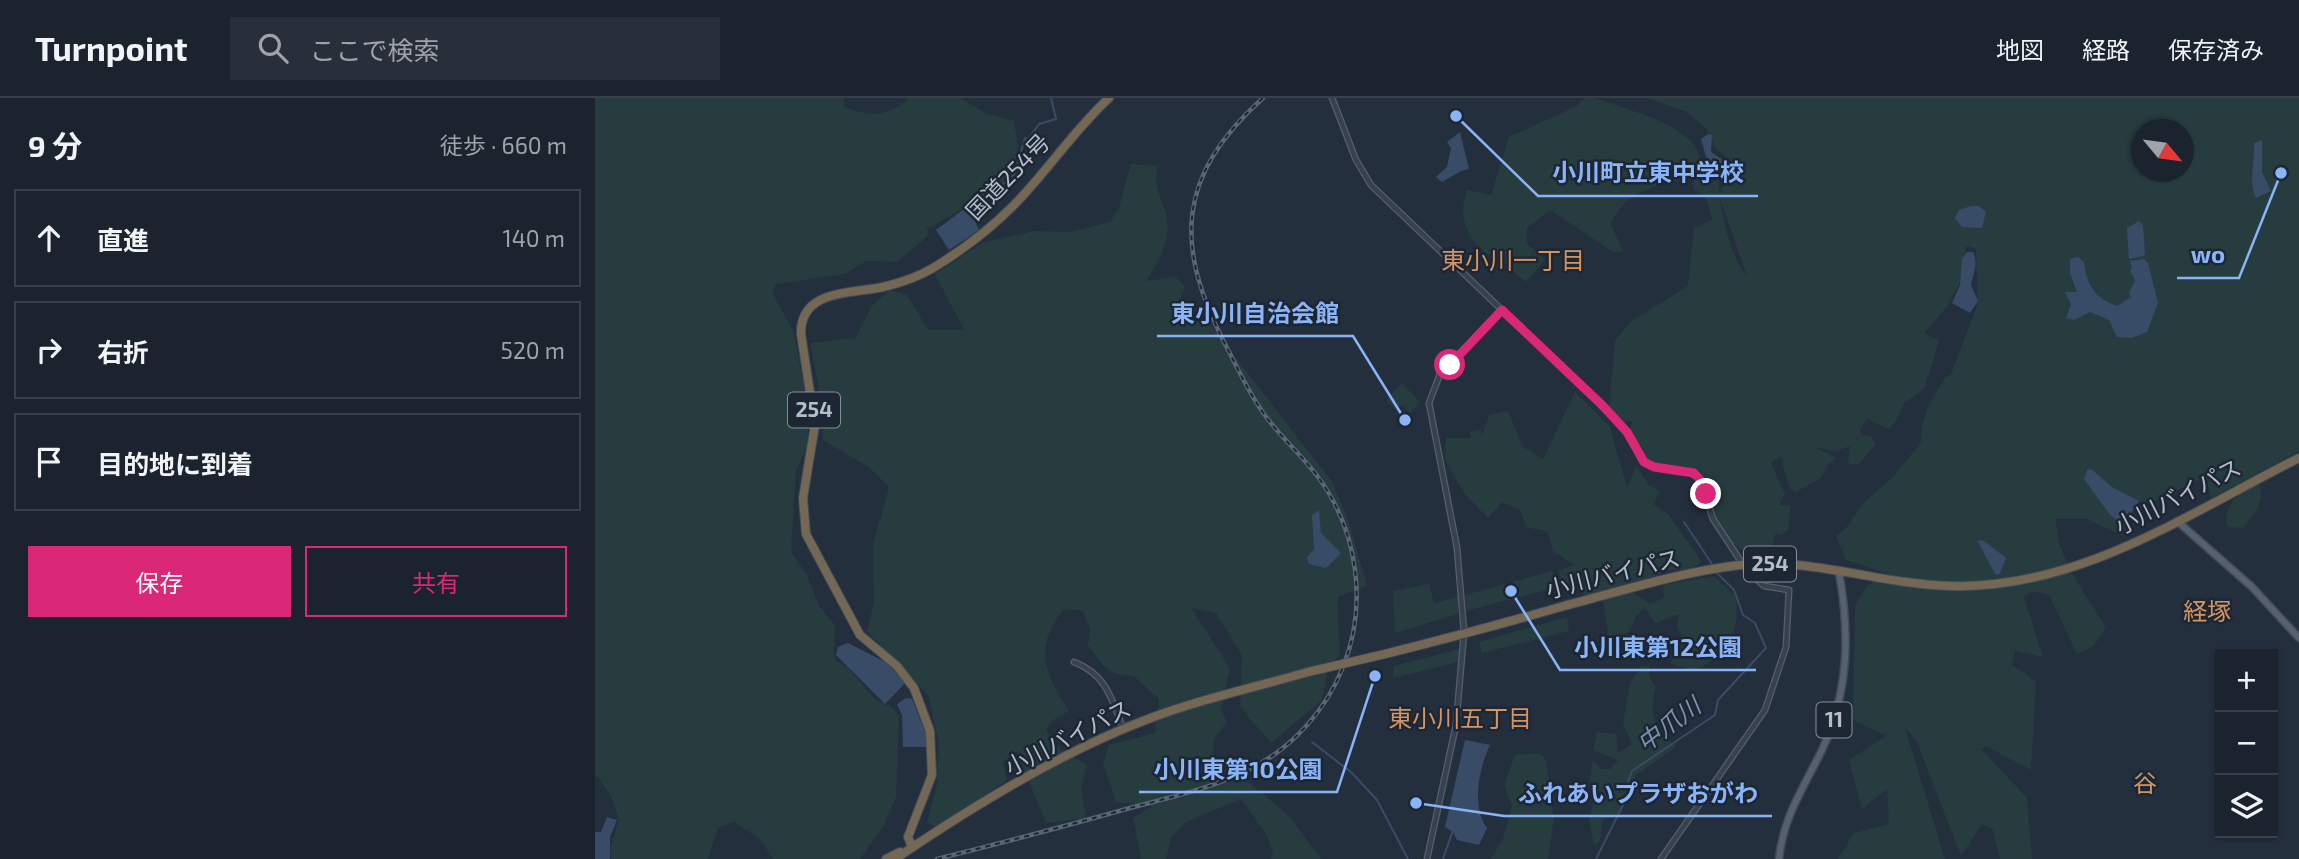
<!DOCTYPE html>
<html lang="ja">
<head>
<meta charset="utf-8">
<style>
  body { margin:0; font-family:"Exo 2","Noto Sans JP",sans-serif; background:#282f3a; color:#f1f3f6 }
  .controls { position:absolute; right:21px; bottom:21px; display:grid; overflow:hidden; border-radius:0px; box-shadow:0 2px 5px #0004 }
  .controls button { width:63px; height:63px; display:grid; place-items:center; padding:0; border:0; border-bottom:2px solid #39404a; background:#1b232e; color:#f1f3f6; font:35px sans-serif }
  .compass { position:absolute; left:1536px; top:21px; width:63px; height:63px; border-radius:50%; background:#1b232e; box-shadow:0 2px 5px #0004; rotate:119deg }
  .stop { position:absolute; width:21px; height:21px; margin:-16px; border:5px solid #db2777; border-radius:50%; background:#fff }
  .stop.end { background:#db2777; border-color:#fff; box-shadow:0 2px 7px #0008 }
  .list { margin:0; padding:0; list-style:none }
  h2 { display:flex; justify-content:space-between; align-items:center; height:91px; margin:0; padding:0 28px; font-size:30px }
  h2 small { font-size:23px; font-weight:400; color:#a0a4aa }
  .list li { display:grid; grid-template-columns:46px 1fr auto; gap:21px; align-items:center; box-sizing:border-box; height:98px; margin:0 14px 14px; padding:0 14px; border:2px solid #39404a; border-radius:0px }
  .list b { display:block; font-size:26px; white-space:nowrap }
  .list em { font-size:23px; font-style:normal; color:#a0a4aa }
  .actions { display:flex; gap:14px; padding:21px 28px }
  .actions a { flex:1; padding:16px 0; border:2px solid #db2777; border-radius:0px; text-align:center; font-size:24px; color:#db2777 }
  .actions .main { background:#db2777; color:#fff }
  .icon { flex:none; width:38px; height:38px; fill:none; stroke:currentColor; stroke-width:2; stroke-linecap:round; stroke-linejoin:round }
  .map { position:relative; flex:none; width:1704px; height:761px; overflow:hidden }
  header { display:flex; align-items:center; gap:42px; box-sizing:border-box; height:98px; padding:0 35px; background:#1b232e; border-bottom:2px solid #39404a }
  header strong { font-size:33px }
  nav { display:flex; gap:38px; margin-inline-start:auto; font-size:24px }
  .search { width:490px; height:63px; background:#282f3a; display:flex; align-items:center; gap:18px; box-sizing:border-box; padding:0 24px; border-radius:0px; color:#a0a4aa; font-size:26px }
  main { display:flex }
  aside { flex:1; background:#1b232e }
  .map>svg:first-child { display:block }
  .green { fill:#263c3f; fill-rule:evenodd }
  .water { fill:#394c67 }
  .lines { fill:none; stroke-linecap:round; stroke-linejoin:round }
  .stream { stroke:#394c67; stroke-width:2 }
  .minor-casing { stroke:#565f6c; stroke-width:7 }
  .major-casing { stroke:#414a57; stroke-width:9 }
  .highway-casing { stroke:#434c59; stroke-width:10 }
  .minor { stroke:#38414e; stroke-width:4.5 }
  .major { stroke:#56606e; stroke-width:6 }
  .highway { stroke:#746855; stroke-width:8 }
  .rail-casing { stroke:#5a6575; stroke-width:4.5 }
  .rail { stroke:#1d2633; stroke-width:2; stroke-dasharray:5; stroke-linecap:butt }
  .highway-bridge-casing { stroke:#434c59; stroke-width:10; stroke-linecap:butt }
  .highway-bridge { stroke:#746855; stroke-width:8 }
  .route { stroke:#db2777; stroke-width:9 }
  .labels { text-anchor:middle; stroke-width:5; stroke-linejoin:round; paint-order:stroke }
  .shield { fill:#1d2633; stroke:#878f9c; stroke-width:2 }
  .shield-label { font-size:21px; font-weight:bold; fill:#b4bcc9 }
  .street-label { font-size:23px; fill:#b4bcc9; stroke:#1d2633 }
  .neighbourhood-label { font-size:24px; fill:#d59563; stroke:#1d2633 }
  .water-label { font-size:24px; font-style:italic; fill:#7c92b1; stroke:#1d2633 }
  .leader { fill:none; stroke:#8ab4f8; stroke-width:2.5 }
  .callout-dot { fill:#8ab4f8; stroke:#1d2633; stroke-width:2.5 }
  .callout-label { font-size:24px; text-anchor:middle; font-weight:bold; fill:#8ab4f8; stroke:#1d2633; stroke-width:5; stroke-linejoin:round; paint-order:stroke }
</style>
</head>
<body>
<header>
<strong>Turnpoint</strong>
<div class="search"><svg class="icon" aria-label="search" viewBox="0 0 24 24"><circle cx="10" cy="10" r="6"/><path d="M15 15l6 6"/></svg>ここで検索</div>
<nav><a>地図</a><a>経路</a><a>保存済み</a></nav>
</header>
<main>
<aside>
<h2>9 分<small>徒歩 · 660 m</small></h2>
<ul class="list">
<li><svg class="icon" aria-label="ahead" viewBox="0 0 24 24"><path d="M12 20V5M6 11l6-6 6 6"/></svg><div><b>直進</b></div><em>140 m</em></li>
<li><svg class="icon" aria-label="right" viewBox="0 0 24 24"><path d="M7 20v-9h11M14 6l5 5-5 5"/></svg><div><b>右折</b></div><em>520 m</em></li>
<li><svg class="icon" aria-label="arrive" viewBox="0 0 24 24"><path d="M6 21V4h12l-3 4 3 4H6"/></svg><div><b>目的地に到着</b></div></li>
</ul>
<div class="actions"><a class="main">保存</a><a>共有</a></div>
</aside>
<div class="map">
<svg width="1704" height="761" viewBox="0 0 1704 761">
  <rect width="100%" height="100%" fill="#242f3e"/>
  <path class="green" d="M0 0H249V9C275 19 294 19 314 0H365L392 16 419 23 423 49 418 80C393 99 364 111 337 129H331L334 137 302 164 271 163 250 176 181 186 177 194 199 235 211 301 213 346 201 373 196 454 212 477 224 508 240 527 239 558 243 564 252 569 281 602 299 611 304 618 301 699 288 729 265 761H178L165 741 139 724 123 730 113 761H16C14 747 19 740 22 728 26 711 13 695 5 681L0 678Z
    M991 0H1000C1038 15 1118 28 1106 82L1115 85 1124 81C1123 106 1135 160 1152 178L1124 98 1134 72 1132 68 1138 64 1121 51 1112 31 1090 13 1052 0H1704V353L1616 400 1611 379 1553 406 1500 391 1518 420 1535 432 1528 438 1492 421H1461C1461 460 1491 496 1511 529L1499 548 1482 556 1454 497 1437 493 1429 499 1448 559 1420 553 1417 567 1441 584 1436 672 1391 648 1386 651 1432 700 1437 761H1405L1398 732 1387 726 1366 758 1321 642 1310 630 1350 761H1243L1259 735 1294 726 1292 691 1267 711 1254 662 1291 638 1258 622 1260 507 1271 489 1291 475 1251 462 1241 438 1253 428 1267 406 1298 379 1326 344 1327 327 1334 307 1349 281 1356 276 1383 205 1381 150 1371 148 1368 179 1352 208 1330 235 1344 243 1329 291 1309 305 1302 322 1293 331 1272 321 1265 333 1267 337 1276 338 1281 346 1264 366H1253L1255 348 1241 353 1219 349 1242 360 1234 365 1225 381 1201 394 1195 391 1187 365 1189 362 1185 358 1176 365 1190 396 1184 407 1196 408 1193 431 1186 437 1180 436 1175 458C1125 458 1117 411 1105 372L1052 365 1033 335 1038 323 1022 325 1014 311 1020 243 1035 224 1093 188 1099 130 1117 122 1111 99 1099 92 1098 79C1066 86 1029 92 1016 126L1028 154H1018L955 112 932 130 931 144 940 153 934 161 941 153 950 161 931 184 916 171 919 169C884 159 858 129 872 92L896 97 914 39 980 9ZM1546 32H1588V74H1546Z
    M536 66 562 68C559 95 565 94 571 116 577 142 564 163 551 183L581 179 590 189 581 211 587 219 613 224 738 385 754 425 772 488 742 499 745 555 732 575 727 602 676 645 645 609 647 557 621 515 596 510 635 570 626 613 632 623 619 642 617 665 653 684 693 717 726 761H676L678 754 671 736 646 701 591 724 576 739 571 761H546L538 720 557 708 521 704 508 666 514 647 560 635 564 601 539 578C512 577 508 568 493 547L495 532 488 513 469 511C438 550 449 574 474 613L455 624 451 633 466 652 492 667 486 690 491 720 451 725 422 654 408 664 412 682 343 730 332 724 342 687 344 645 333 597 272 533 279 505 278 447 294 389 275 370 228 342V312L215 245 260 240 277 208 295 192 312 197 333 232H369L340 176 389 144 440 133 476 134 515 124 524 110Z
    M807 285 825 304 815 315 807 307 801 312 791 302Z
    M980 294 1015 329 1032 390 1041 368 1054 387 1065 394 1058 406 1073 416 1107 464 1094 472H1071L1055 482 989 500 982 469 985 483 967 487 963 472 979 467 958 453 953 434 931 429 926 413 907 404 893 420 869 395 850 362 851 340H876L875 334 886 332V340L894 317 913 313 928 349 948 361Z
    M1663 385C1672 403 1658 416 1649 430L1633 429C1626 408 1645 393 1663 385Z
    M957 473 963 489 871 513 870 497Z
    M1119 478 1141 499C1145 539 1133 554 1100 573L1075 565 1088 542 1082 529 1084 516 1060 525 1050 509 1041 518 1035 533 1020 541 1014 540 1008 503 1037 494 1055 506 1069 500 1068 487Z
    M834 486 839 505 863 499V516L800 535 798 493Z
    M972 519 974 533 887 555 884 544Z
    M864 551 863 564 798 580 799 568Z
    M1054 567V578L1061 590C1052 618 1061 628 1081 649L1041 677 1022 719 1008 721 1005 743 999 747 994 719 1001 698 995 683 998 662 1006 671H1016L1023 662 998 652 1002 634 1021 636 1023 655 1037 646 1028 625 1035 585 1046 568Z
    M945 655 951 662 959 720 953 761H896L908 741 917 708 909 687 920 657Z"/>
  <path class="water" d="M865 34 874 71 866 73 847 84 841 79 852 69 856 50 852 44Z
    M1113 36 1117 37 1116 54 1134 66 1124 65 1121 79 1114 83 1109 80 1114 69 1106 41Z
    M1667 42V74L1676 93 1661 100C1653 84 1660 64 1659 45Z
    M373 108 384 132 354 152 341 132Z
    M1376 108H1384L1391 114 1387 130 1367 129 1360 120 1364 112Z
    M1544 123 1548 127 1550 155 1549 158 1534 161 1532 130Z
    M1372 154H1378C1384 167 1378 175 1376 187L1383 203 1375 215 1357 205 1365 187 1367 161Z
    M1483 159 1489 164C1492 188 1499 199 1522 208L1536 199 1534 195 1540 182 1535 173 1537 170 1535 163 1549 161 1553 165 1563 205 1552 234 1536 240 1522 239 1514 222 1495 214 1479 222 1471 220 1476 206 1470 194H1482L1475 175V161Z
    M1496 371 1517 389 1544 403 1528 428 1515 417 1489 381 1492 372Z
    M724 412 726 435 746 455 731 470 714 466 712 459 719 451 717 417Z
    M1382 442 1389 443 1411 460 1404 477 1400 476Z
    M253 545 292 565 310 585 290 606 241 557 243 549Z
    M311 600 317 601 333 641V649H308L307 617 302 606Z
    M870 642 895 647C884 670 876 708 892 730L884 747 862 742 858 734 850 729Z
    M12 719 22 722 15 739V761H0V734H6Z"/>
  <g class="lines">
    <path class="stream" d="M375 114 419 77 430 40 433 41 444 26 461 21 456 0
      M1089 424 1117 466
      M717 644 757 675 782 702 813 761
      M848 761 858 732
      M1001 761 1034 695 1031 689 1037 673 1120 617 1123 602 1171 550 1160 525 1148 517 1139 492 1121 474"/>
    <defs>
      <path id="minor" d="M737 0 761 62 776 87 907 212 845 276 834 305 862 450 869 534 861 627 832 761
        M907 212 1007 307 1032 334 1049 364 1059 369 1094 374 1105 381 1118 421 1145 462
        M479 564C511 576 517 601 528 631
        M1066 761 1170 612 1191 549 1194 492 1169 488 1151 472"/>
      <path id="major" d="M1582 423 1657 489 1704 540
        M1184 761C1188 719 1209 689 1227 652 1254 593 1255 536 1244 474"/>
      <path id="highway" d="M790 556C850 541 910 525 969 508 1027 493 1085 474 1145 467 1215 459 1285 486 1355 488 1483 492 1594 415 1704 360
        M317 749 313 739 337 677 335 633 319 590 302 568 265 537 211 436 208 400 220 327 206 236C205 191 257 196 288 189 305 185 323 179 338 170 366 153 395 131 418 108 452 74 478 33 514 0
        M291 761 305 754
        M300 761C372 712 467 654 548 623 601 602 658 590 713 574"/>
    </defs>
    <use href="#minor" class="minor-casing"/>
    <use href="#major" class="major-casing"/>
    <use href="#highway" class="highway-casing"/>
    <use href="#minor" class="minor"/>
    <use href="#major" class="major"/>
    <use href="#highway" class="highway"/>
    <defs>
      <path id="rail" d="M342 761C406 745 471 728 535 710 576 699 619 690 657 670 698 649 731 612 748 569 773 507 763 433 723 379 707 357 685 339 669 316 654 295 643 271 631 248 579 148 581 78 668 0"/>
    </defs>
    <use href="#rail" class="rail-casing"/>
    <use href="#rail" class="rail"/>
    <defs>
      <path id="highway-bridge" d="M713 574 790 556"/>
    </defs>
    <use href="#highway-bridge" class="highway-bridge-casing"/>
    <use href="#highway-bridge" class="highway-bridge"/>
  </g>
  <g class="lines">
    <path class="route" d="M855 267 907 212 1007 307 1032 334 1049 364 1059 369 1099 375 1108 385 1111 396"/>
  </g>
  <g class="labels">
    <g class="shield">
      <rect x="193" y="294.5" width="52" height="35" rx="5"/>
      <rect x="1149" y="448.5" width="52" height="35" rx="5"/>
      <rect x="1221.5" y="604.5" width="35" height="35" rx="5"/>
    </g>
    <g class="shield-label">
      <text x="219" y="319">254</text>
      <text x="1175" y="473">254</text>
      <text x="1239" y="629">11</text>
    </g>
    <g class="street-label">
      <text transform="translate(413 79) rotate(-46)" y="8">国道254号</text>
      <text transform="translate(1583 399) rotate(-27)" y="8">小川バイパス</text>
      <text transform="translate(1018 476) rotate(-14)" y="8">小川バイパス</text>
      <text transform="translate(473 640) rotate(-27)" y="8">小川バイパス</text>
    </g>
    <g class="neighbourhood-label">
      <text x="918" y="171">東小川一丁目</text>
      <text x="1612" y="522">経塚</text>
      <text x="865" y="629">東小川五丁目</text>
      <text x="1550" y="694">谷</text>
    </g>
    <g class="water-label">
      <text transform="translate(1074 627) rotate(-37)" y="8">中爪川</text>
    </g>
  </g>
  <path class="leader" d="M861 18L943 98H1163M1686 75L1644 180H1582M810 322L758 238H562M916 493L965 572H1161M780 578L742 694H544M821 705L909 718H1177"/>
  <g class="callout-dot">
    <circle cx="861" cy="18" r="7"/>
    <circle cx="1686" cy="75" r="7"/>
    <circle cx="810" cy="322" r="7"/>
    <circle cx="916" cy="493" r="7"/>
    <circle cx="780" cy="578" r="7"/>
    <circle cx="821" cy="705" r="7"/>
  </g>
  <g class="callout-label">
    <text x="1053" y="83">小川町立東中学校</text>
    <text x="1613" y="165">wo</text>
    <text x="660" y="224">東小川自治会館</text>
    <text x="1063" y="558">小川東第12公園</text>
    <text x="643" y="680">小川東第10公園</text>
    <text x="1043" y="704">ふれあいプラザおがわ</text>
  </g>
</svg>
<div class="controls">
<button>+</button>
<button>−</button>
<button><svg class="icon" aria-label="layers" viewBox="0 0 24 24"><path d="M12 4l9 5-9 5-9-5zM3 14l9 5 9-5"/></svg></button>
</div>
<svg class="compass" viewBox="-18 -18 36 36"><path d="M0-13l5 13h-10z" fill="#e53935"/><path d="M0 13l5-13h-10z" fill="#a0a4aa"/></svg>
<div class="stop" style="left:855px;top:267px"></div>
<div class="stop end" style="left:1111px;top:396px"></div>
</div>
</main>
</body>
</html>
